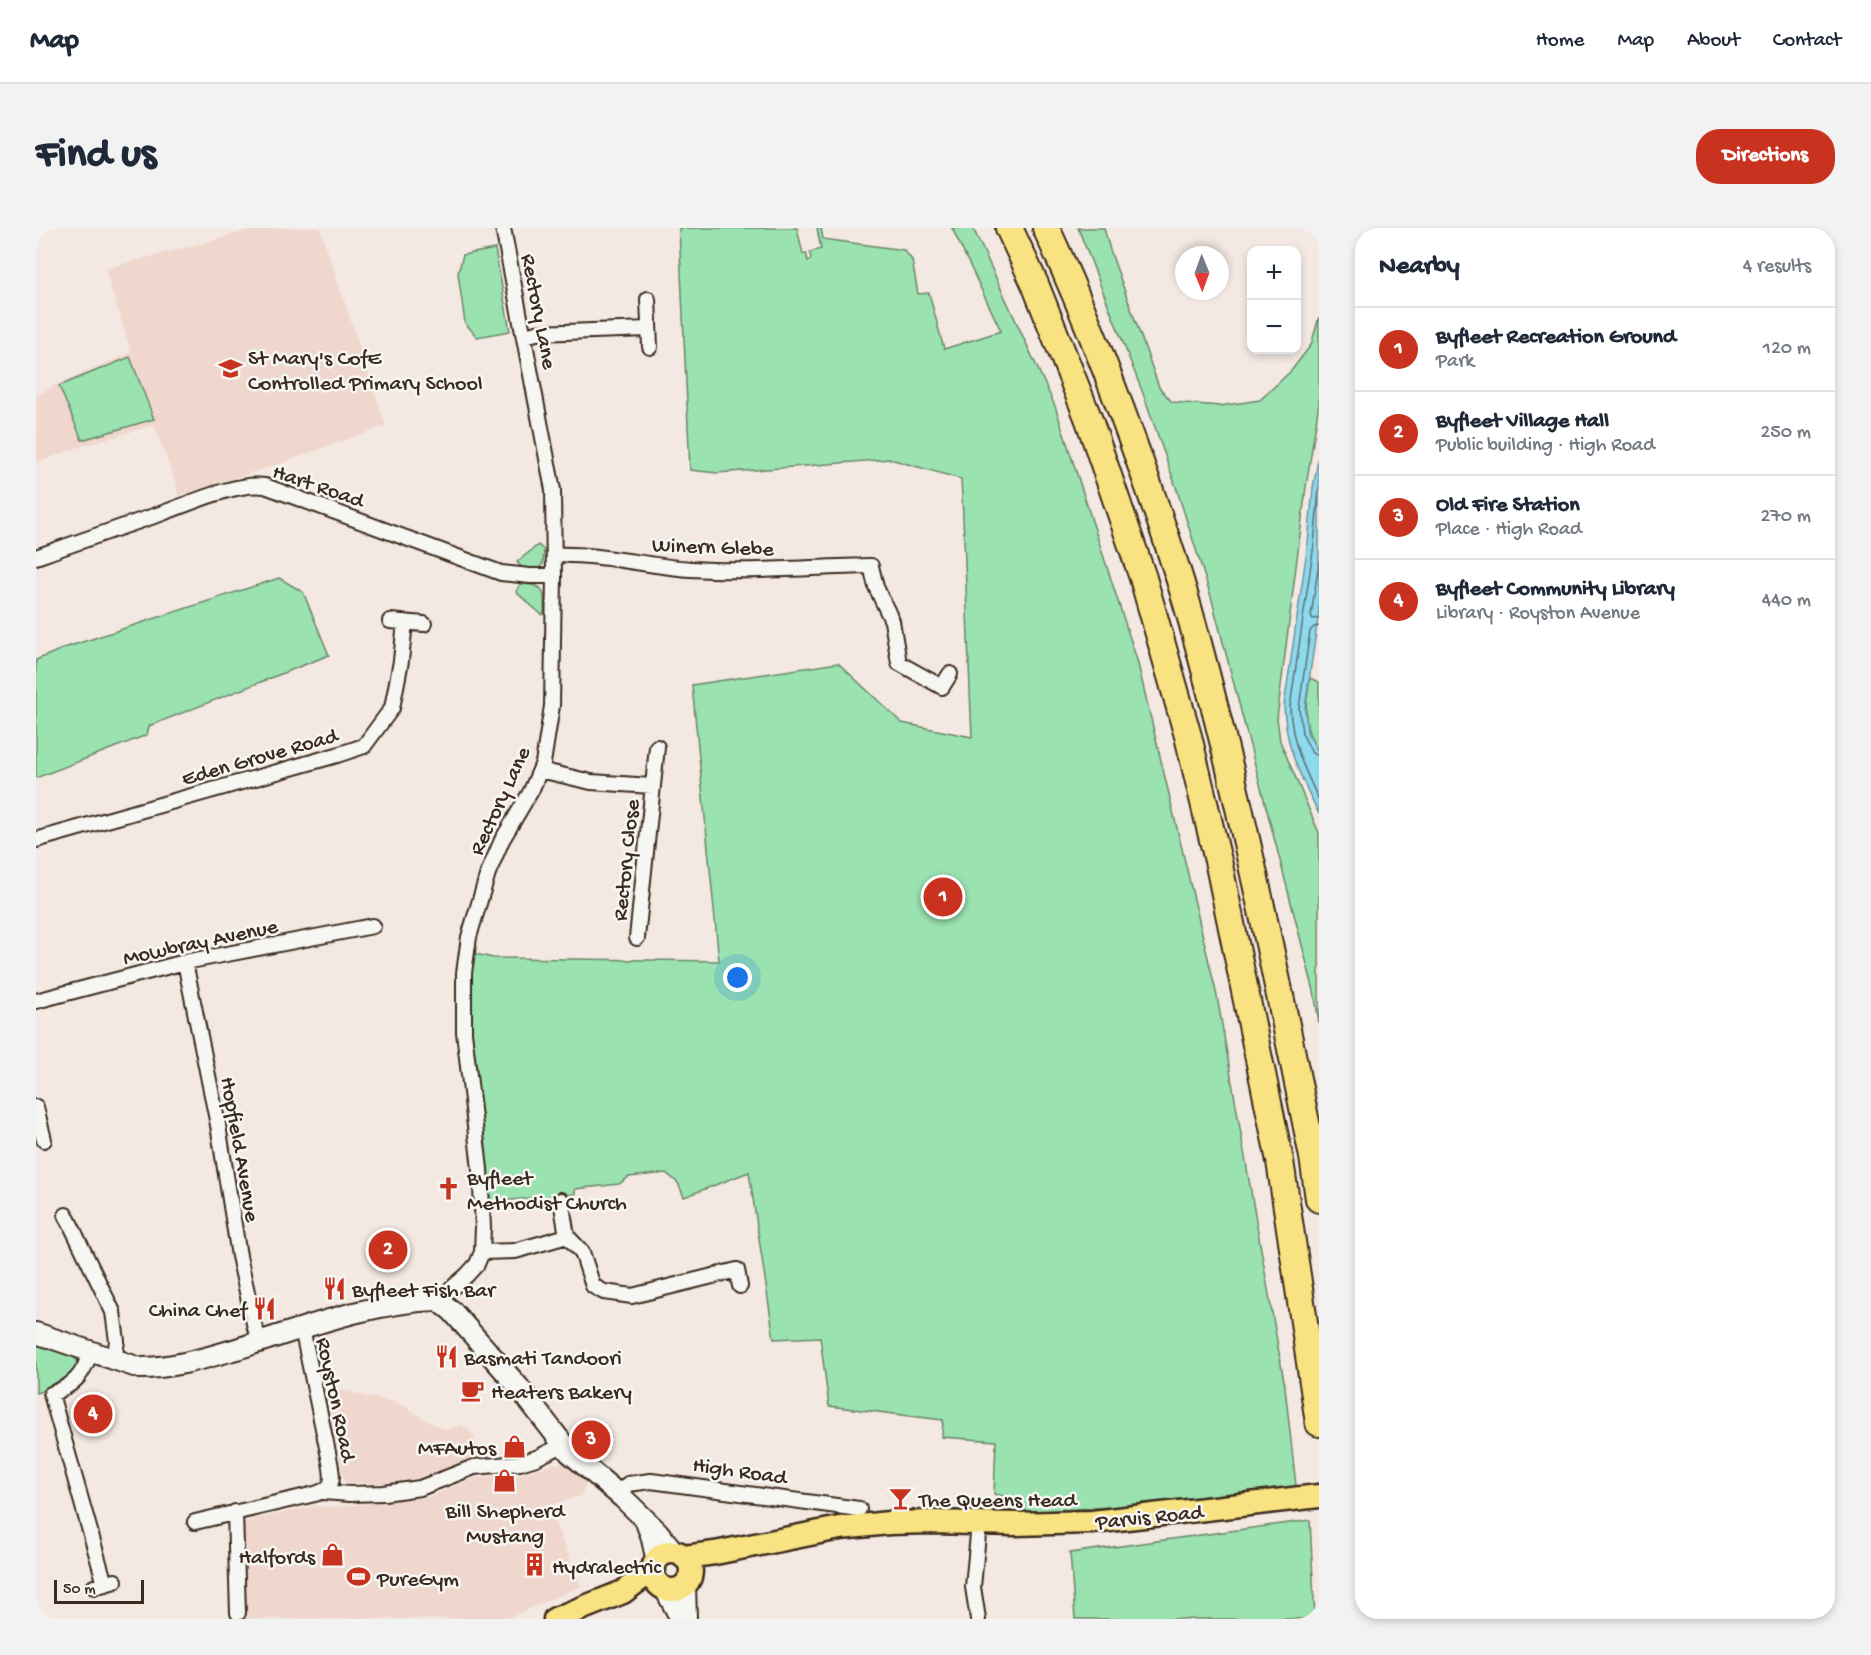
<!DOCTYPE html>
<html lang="en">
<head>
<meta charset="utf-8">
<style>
  body { margin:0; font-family:"Gochi Hand",sans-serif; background:#f2f2f3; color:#1f2937 }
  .controls { position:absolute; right:18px; top:18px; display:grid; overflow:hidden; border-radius:12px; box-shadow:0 3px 9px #0003 }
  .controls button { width:54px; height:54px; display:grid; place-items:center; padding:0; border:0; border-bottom:2px solid #e0e1e3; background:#fff; color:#1f2937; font:30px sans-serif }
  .compass { position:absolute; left:1139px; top:18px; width:54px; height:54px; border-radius:50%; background:#fff; box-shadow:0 3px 9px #0003; rotate:179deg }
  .scale { position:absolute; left:18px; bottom:15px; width:90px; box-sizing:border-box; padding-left:6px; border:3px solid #3b2a1e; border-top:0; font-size:16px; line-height:21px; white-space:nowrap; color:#3b2a1e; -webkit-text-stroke:4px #f6f6f2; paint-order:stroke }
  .you { position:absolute; left:702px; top:750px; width:21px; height:21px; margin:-15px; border:4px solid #fff; border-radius:50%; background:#1a73e8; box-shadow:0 0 0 9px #1a73e833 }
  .badge { display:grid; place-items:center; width:39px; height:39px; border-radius:50%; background:#c8321e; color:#fff; font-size:20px; font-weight:700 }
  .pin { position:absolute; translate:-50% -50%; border:3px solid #fff; box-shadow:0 2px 6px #0006 }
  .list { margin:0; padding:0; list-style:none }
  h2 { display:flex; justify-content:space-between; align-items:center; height:78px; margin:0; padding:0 24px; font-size:26px }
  h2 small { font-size:20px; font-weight:400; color:#747a83 }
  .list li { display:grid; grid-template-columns:39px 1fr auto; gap:18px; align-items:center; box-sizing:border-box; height:84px; padding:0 24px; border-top:2px solid #e0e1e3 }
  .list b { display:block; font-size:22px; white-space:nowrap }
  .list p { margin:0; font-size:20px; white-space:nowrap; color:#747a83 }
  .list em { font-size:20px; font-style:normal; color:#747a83 }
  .map { position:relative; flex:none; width:1283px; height:1391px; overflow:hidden; border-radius:24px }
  header { display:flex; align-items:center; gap:36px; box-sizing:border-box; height:84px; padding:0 30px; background:#fff; border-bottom:2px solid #e0e1e3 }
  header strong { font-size:28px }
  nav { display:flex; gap:33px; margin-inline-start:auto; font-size:21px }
  .intro { display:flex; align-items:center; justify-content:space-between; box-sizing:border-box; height:144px; padding:0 36px }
  h1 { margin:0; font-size:42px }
  .button { padding:15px 27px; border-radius:24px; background:#c8321e; color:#fff; font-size:21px; font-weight:700 }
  main { display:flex; gap:36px; padding:0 36px }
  aside { flex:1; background:#fff; border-radius:24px; box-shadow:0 3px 9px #0003 }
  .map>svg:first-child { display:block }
  .built { fill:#f0d7ce }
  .green { fill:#9ae2b0; stroke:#6a8667; stroke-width:1.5 }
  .water { fill:#8dd9ee; stroke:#6c939b; stroke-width:1.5 }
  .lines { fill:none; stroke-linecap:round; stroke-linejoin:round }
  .shore { stroke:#5c7071; stroke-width:1.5 }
  .street-casing { stroke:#3b2a1e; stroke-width:18 }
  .secondary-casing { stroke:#3b2a1e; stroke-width:24 }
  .primary-casing { stroke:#3b2a1e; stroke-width:27 }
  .highway-casing { stroke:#3b2a1e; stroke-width:30 }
  .street { stroke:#f6f6f2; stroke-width:14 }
  .secondary { stroke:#f6f6f2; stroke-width:20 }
  .primary { stroke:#f8e281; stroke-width:22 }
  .highway { stroke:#f8e281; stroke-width:26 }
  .labels { text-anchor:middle; stroke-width:5; stroke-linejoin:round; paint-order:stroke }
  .street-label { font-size:22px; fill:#3b2a1e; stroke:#f6f6f2 }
  .poi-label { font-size:22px; fill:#3b2a1e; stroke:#f6f6f2; text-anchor:start }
</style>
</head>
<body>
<header>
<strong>Map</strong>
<nav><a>Home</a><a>Map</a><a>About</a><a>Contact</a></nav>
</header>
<div class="intro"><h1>Find us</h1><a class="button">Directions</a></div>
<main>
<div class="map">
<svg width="1283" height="1391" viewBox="0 0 1283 1391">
  <rect width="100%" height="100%" fill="#f3e8e2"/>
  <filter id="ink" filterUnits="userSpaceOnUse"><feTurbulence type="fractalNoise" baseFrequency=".0167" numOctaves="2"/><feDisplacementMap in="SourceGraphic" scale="12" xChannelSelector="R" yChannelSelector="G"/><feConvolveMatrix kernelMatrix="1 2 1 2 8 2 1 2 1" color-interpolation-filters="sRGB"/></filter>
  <g filter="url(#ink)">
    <path class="built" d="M222 0H284L350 198 242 236 142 268 140 256 118 197 46 218 0 235V168L19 157 95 124 69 41Z
      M288 1162 312 1163 332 1169 354 1173 370 1179 393 1194 410 1202 427 1197 437 1207 444 1228 391 1249 350 1255H309Z
      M520 1235 531 1236 544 1245 552 1253 544 1268 512 1278 545 1358 470 1391H210L207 1294 277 1278 297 1279 393 1269 437 1250 478 1248Z"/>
    <path class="green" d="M643 0H761L767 26 770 25 772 33 775 31 774 24 785 21 781 0H785L787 11 868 22 876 32 882 66 893 65 908 121 965 103 916 0H937L1019 178 1101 432 1181 768 1249 1159 1260 1258 1074 1279 973 1285 968 1274V1268L958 1266 960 1213 906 1209 907 1192 793 1178 784 1109 738 1111 713 944 648 969 642 955 630 945 593 949 583 956 539 961V966L454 974 450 923 435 817 432 784 435 725 457 730 683 733 656 457 802 435 866 495 936 509C932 423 930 337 925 251L854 231 681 245 654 242Z
      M1042 0H1068L1074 22 1123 159 1136 174 1184 178 1224 172 1255 143 1275 117 1283 89V175L1270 259 1241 490 1244 513 1283 605V795L1278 763 1176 372 1140 259 1108 168Z
      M459 21 474 103 441 109 429 95 422 45 427 27Z
      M94 129 118 191 46 212 23 158Z
      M502 317 508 322 507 336 501 342H488L481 334Z
      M243 350 267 364 293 427 113 498 111 507 0 550V432L31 419Z
      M484 356C509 357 509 361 508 385L506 387 480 364Z
      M1274 450 1283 454V525C1265 498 1269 481 1274 450Z
      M0 1115 37 1128 42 1134 41 1142C30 1155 16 1160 0 1165Z
      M1274 1292 1279 1391H1039L1034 1325Z"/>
    <path class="water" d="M1283 227V383L1269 480 1271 504 1283 525V586C1264 546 1250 523 1248 478L1272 315 1277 260Z"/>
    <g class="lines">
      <path class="shore" d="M1283 261 1278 316 1254 479C1256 517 1267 538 1283 572
        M1283 334 1275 388 1277 391 1283 390
        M1283 398 1278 399 1274 403 1263 480 1266 505 1276 525 1283 528"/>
      <defs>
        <path id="street" d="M612 71 614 119
          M488 108 501 105 613 101
          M518 327C564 325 610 338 655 341 715 345 775 339 835 338L840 359 856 393 863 435 906 459 914 446
          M0 329C42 314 85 299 127 285 155 275 200 254 229 258L465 345 494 348H518
          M354 393 388 396
          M504 542 555 554 616 558
          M0 612 301 527 328 518 356 480 365 433 369 394
          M601 710 621 519
          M149 734 182 897 203 1028 219 1100 225 1114
          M0 773 149 734 337 698
          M0 879 8 912
          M525 972 531 1008 546 1024 557 1058 568 1064 596 1068 701 1042 704 1058
          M30 987 77 1084 81 1113 78 1131
          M446 1024 479 1023 531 1008
          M402 1072 431 1047 441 1036 446 1024 447 999 444 941 428 804V745L433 709 452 645 466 612 495 563 507 535 516 478 518 348 517 262 467 0
          M55 1123C47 1147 39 1157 15 1166L69 1356
          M287 1264 314 1266 348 1265 384 1260 438 1239 484 1235 500 1230 527 1217
          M582 1265 592 1256 615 1253 823 1281
          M199 1284 202 1385
          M159 1294 279 1266C299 1260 297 1252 294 1234L266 1100
          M58 1359 79 1353
          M942 1391 937 1359 943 1296"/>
        <path id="secondary" d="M0 1105 104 1140C136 1140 166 1131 197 1122 264 1102 332 1074 402 1072L416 1083 481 1157 534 1225 587 1270 622 1304 639 1325
          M611 1297 615 1307 621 1333
          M649 1357 650 1391
          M629 1361 645 1391"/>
        <path id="primary" d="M617 1343a19 19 0 1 1 38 0a19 19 0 1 1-38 0Z
          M648 1329 679 1325 804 1300 853 1295 896 1294 979 1296 1056 1294 1283 1268
          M519 1391 587 1364 618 1341"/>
        <path id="highway" d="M973 0 999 56 1053 192 1107 350 1152 508 1183 637 1244 933 1283 1195
          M1010 0C1062 112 1104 229 1142 346 1161 406 1176 468 1191 529 1223 662 1250 796 1277 929L1283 971"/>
      </defs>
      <use href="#street" class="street-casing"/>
      <use href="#secondary" class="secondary-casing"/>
      <use href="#primary" class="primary-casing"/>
      <use href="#highway" class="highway-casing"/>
      <use href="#street" class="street"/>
      <use href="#secondary" class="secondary"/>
      <use href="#primary" class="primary"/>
      <use href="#highway" class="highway"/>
    </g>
  </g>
  <defs>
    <symbol id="school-bare" viewBox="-9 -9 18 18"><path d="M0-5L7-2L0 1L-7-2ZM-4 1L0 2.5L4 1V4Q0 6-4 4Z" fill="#c8321e" stroke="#f6f6f2" stroke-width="2.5" paint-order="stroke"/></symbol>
    <symbol id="church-bare" viewBox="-9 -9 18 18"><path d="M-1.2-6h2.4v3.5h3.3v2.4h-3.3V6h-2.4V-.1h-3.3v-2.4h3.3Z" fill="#c8321e" stroke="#f6f6f2" stroke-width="2.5" paint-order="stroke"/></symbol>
    <symbol id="restaurant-bare" viewBox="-9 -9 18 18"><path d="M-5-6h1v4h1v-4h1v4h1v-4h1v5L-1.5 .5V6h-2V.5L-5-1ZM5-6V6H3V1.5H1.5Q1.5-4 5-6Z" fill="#c8321e" stroke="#f6f6f2" stroke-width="2.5" paint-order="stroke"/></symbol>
    <symbol id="cafe-bare" viewBox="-9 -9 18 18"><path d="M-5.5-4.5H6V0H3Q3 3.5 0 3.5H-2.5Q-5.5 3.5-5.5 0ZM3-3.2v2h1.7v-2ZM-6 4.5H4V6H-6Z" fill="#c8321e" stroke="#f6f6f2" stroke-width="2.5" paint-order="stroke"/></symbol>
    <symbol id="shop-bare" viewBox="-9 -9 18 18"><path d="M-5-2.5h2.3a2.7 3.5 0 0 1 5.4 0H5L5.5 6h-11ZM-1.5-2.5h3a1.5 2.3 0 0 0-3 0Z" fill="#c8321e" stroke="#f6f6f2" stroke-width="2.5" paint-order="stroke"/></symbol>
    <symbol id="bar-bare" viewBox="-9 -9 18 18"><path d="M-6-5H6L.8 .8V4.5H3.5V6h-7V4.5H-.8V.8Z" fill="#c8321e" stroke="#f6f6f2" stroke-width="2.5" paint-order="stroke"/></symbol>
    <symbol id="building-bare" viewBox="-9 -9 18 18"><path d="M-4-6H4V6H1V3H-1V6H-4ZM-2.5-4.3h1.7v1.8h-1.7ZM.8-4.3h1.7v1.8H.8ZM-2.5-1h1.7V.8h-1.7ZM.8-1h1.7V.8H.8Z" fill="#c8321e" stroke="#f6f6f2" stroke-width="2.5" paint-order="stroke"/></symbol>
    <symbol id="stadium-bare" viewBox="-9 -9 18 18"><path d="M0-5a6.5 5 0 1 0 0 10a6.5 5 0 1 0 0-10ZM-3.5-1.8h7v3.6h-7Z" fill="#c8321e" stroke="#f6f6f2" stroke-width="2.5" paint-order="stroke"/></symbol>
  </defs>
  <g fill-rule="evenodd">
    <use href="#school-bare" x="178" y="124" width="33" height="33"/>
    <use href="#church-bare" x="396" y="944" width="33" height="33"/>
    <use href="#restaurant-bare" x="282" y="1044" width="33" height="33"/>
    <use href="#restaurant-bare" x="212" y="1064" width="33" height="33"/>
    <use href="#restaurant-bare" x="394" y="1112" width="33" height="33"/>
    <use href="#cafe-bare" x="420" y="1146" width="33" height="33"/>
    <use href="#shop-bare" x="462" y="1202" width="33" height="33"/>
    <use href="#shop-bare" x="452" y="1236" width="33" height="33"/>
    <use href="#bar-bare" x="848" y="1254" width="33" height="33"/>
    <use href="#shop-bare" x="280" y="1310" width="33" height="33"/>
    <use href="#building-bare" x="482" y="1320" width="33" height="33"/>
    <use href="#stadium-bare" x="306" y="1332" width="33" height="33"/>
  </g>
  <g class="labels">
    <g class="street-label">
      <text transform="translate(505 83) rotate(79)" y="8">Rectory Lane</text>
      <text transform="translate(283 256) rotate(19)" y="8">Hart Road</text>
      <text transform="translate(677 317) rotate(2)" y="8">Winern Glebe</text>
      <text transform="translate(223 527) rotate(-16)" y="8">Eden Grove Road</text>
      <text transform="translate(462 572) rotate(-65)" y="8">Rectory Lane</text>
      <text transform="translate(588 632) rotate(-84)" y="8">Rectory Close</text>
      <text transform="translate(164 712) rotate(-12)" y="8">Mowbray Avenue</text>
      <text transform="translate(206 921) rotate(80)" y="8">Hopfield Avenue</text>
      <text transform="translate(302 1171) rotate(78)" y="8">Royston Road</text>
      <text transform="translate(704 1241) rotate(8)" y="8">High Road</text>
      <text transform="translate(1113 1287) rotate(-6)" y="8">Parvis Road</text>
    </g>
    <g class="poi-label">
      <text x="212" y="136">St Mary's CofE<tspan x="212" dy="25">Controlled Primary School</tspan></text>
      <text x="431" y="956">Byfleet<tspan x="431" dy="25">Methodist Church</tspan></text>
      <text x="316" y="1068">Byfleet Fish Bar</text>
      <text x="211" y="1088" text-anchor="end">China Chef</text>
      <text x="428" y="1136">Basmati Tandoori</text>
      <text x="455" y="1170">Heaters Bakery</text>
      <text x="460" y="1226" text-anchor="end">MFAutos</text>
      <text x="883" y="1278">The Queens Head</text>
      <text x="469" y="1289" text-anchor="middle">Bill Shepherd<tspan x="469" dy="25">Mustang</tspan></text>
      <text x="279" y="1335" text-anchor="end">Halfords</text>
      <text x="516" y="1345">Hydralectric</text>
      <text x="341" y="1357">PureGym</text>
    </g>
  </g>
</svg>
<div class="controls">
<button>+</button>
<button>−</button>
</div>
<svg class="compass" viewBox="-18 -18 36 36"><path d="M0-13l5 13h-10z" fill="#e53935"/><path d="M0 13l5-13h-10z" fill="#747a83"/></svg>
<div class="scale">50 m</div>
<div class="you"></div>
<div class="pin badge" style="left:907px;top:669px">1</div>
<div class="pin badge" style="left:352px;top:1022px">2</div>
<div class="pin badge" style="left:555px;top:1212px">3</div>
<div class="pin badge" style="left:57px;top:1186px">4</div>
</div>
<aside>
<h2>Nearby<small>4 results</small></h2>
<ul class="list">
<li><span class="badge">1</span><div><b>Byfleet Recreation Ground</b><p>Park</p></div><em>120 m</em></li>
<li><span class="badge">2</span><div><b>Byfleet Village Hall</b><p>Public building · High Road</p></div><em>250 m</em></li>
<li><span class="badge">3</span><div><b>Old Fire Station</b><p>Place · High Road</p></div><em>270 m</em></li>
<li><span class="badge">4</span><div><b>Byfleet Community Library</b><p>Library · Royston Avenue</p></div><em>440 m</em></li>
</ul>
</aside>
</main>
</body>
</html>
